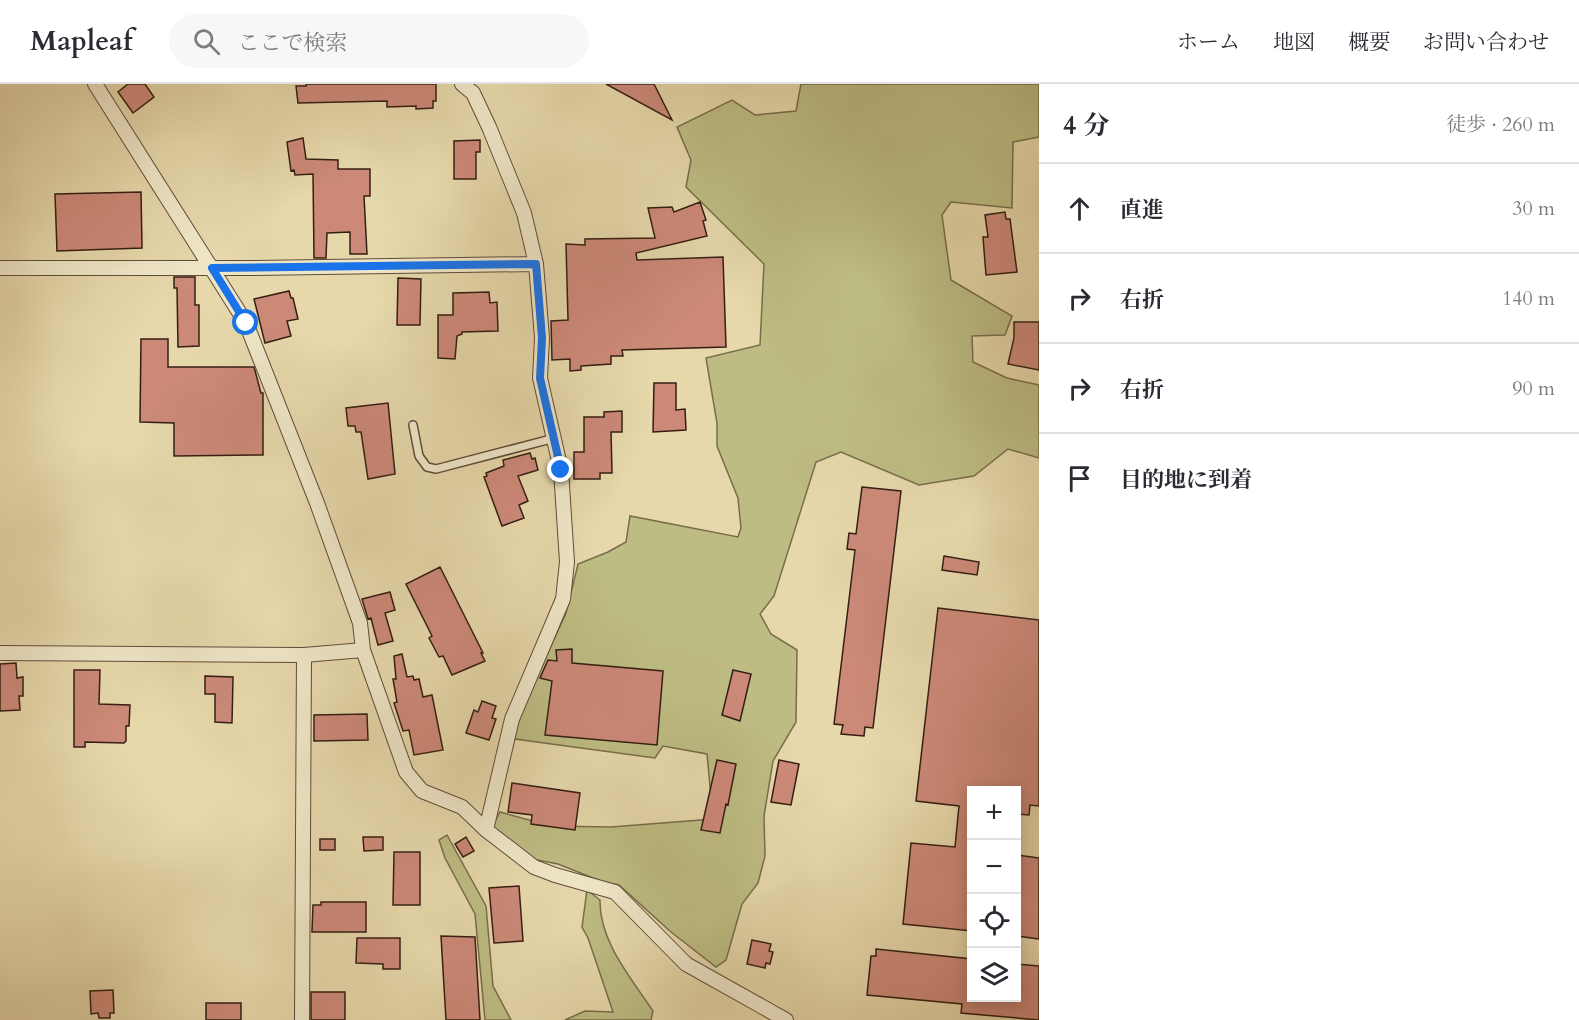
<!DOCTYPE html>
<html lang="ja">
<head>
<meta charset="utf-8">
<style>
  body { margin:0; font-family:Cardo,"Noto Serif JP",serif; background:#f7f7f7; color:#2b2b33 }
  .controls { position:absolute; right:18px; bottom:18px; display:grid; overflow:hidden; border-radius:0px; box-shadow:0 3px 15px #0003 }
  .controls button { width:54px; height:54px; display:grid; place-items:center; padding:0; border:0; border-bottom:2px solid #e1e1e2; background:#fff; color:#2b2b33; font:30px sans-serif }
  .stop { position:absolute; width:18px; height:18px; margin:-14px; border:4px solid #1a73e8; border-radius:50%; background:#fff }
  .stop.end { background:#1a73e8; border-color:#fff; box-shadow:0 2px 6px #0008 }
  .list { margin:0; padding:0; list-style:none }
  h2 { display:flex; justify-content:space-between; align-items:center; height:78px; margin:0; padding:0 24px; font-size:26px }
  h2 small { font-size:20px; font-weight:400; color:#7c7c81 }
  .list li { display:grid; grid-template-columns:39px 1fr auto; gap:18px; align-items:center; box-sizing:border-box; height:90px; padding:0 24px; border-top:2px solid #e1e1e2 }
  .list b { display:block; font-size:22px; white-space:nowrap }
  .list em { font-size:20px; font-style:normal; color:#7c7c81 }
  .icon { flex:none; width:33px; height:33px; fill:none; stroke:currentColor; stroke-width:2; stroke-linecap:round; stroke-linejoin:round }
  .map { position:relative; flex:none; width:1039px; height:936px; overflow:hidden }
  header { display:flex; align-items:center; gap:36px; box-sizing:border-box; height:84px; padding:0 30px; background:#fff; border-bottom:2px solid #e1e1e2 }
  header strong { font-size:28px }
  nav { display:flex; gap:33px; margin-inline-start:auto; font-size:21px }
  .search { width:420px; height:54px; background:#f7f7f7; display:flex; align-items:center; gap:15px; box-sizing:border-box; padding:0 21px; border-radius:33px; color:#7c7c81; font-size:22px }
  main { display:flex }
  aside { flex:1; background:#fff }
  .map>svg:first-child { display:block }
  .green { fill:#bdbc83; stroke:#786d4a; stroke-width:1.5 }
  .building { fill:#cc8978; stroke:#341e12; stroke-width:1.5 }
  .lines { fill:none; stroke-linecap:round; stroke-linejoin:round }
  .service-casing { stroke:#604c38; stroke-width:10 }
  .minor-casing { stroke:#604c38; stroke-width:16 }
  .service { stroke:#efe6c8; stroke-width:7 }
  .minor { stroke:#efe6c8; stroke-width:14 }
  .route { stroke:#1a73e8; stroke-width:8 }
</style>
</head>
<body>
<header>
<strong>Mapleaf</strong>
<div class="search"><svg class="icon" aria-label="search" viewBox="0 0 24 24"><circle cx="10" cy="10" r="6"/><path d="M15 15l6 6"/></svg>ここで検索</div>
<nav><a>ホーム</a><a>地図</a><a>概要</a><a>お問い合わせ</a></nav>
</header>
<main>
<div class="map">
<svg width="1039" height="936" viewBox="0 0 1039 936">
  <rect width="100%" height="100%" fill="#e6d8ab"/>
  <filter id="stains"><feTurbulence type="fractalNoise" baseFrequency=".00333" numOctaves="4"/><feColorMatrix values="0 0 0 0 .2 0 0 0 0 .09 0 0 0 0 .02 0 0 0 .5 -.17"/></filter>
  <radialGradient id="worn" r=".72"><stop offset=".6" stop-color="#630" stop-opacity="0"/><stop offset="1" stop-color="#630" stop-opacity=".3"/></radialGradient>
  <path class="green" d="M801 0H1039V53L1013 58 1012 124 951 118 942 131 951 196 1012 232 1005 251 972 252 973 278 1007 294 1039 301V374L1008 365 974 392 919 401 841 368 816 378 774 512 760 530 771 550 797 566 796 638 773 677 764 732 765 772 758 799 742 820 726 876 716 883 671 848 619 801 603 798 558 780 527 774 490 746 500 728 551 742 611 743 713 735 707 670 663 662 655 674 515 655 516 638 566 529 578 480 608 468 626 458 630 432 738 453 741 444 738 414 717 362V339L706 274 760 261 764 180 686 103 691 76 677 43 732 16 755 31 796 27Z
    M447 751 486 822 493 902 511 936H485L475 830 445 774 439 756Z
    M587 806 600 816C599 857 631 894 653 927L651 936H565L585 927 613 928 588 854 582 843Z"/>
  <path class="building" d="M128 0H145L154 13 133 29 118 8Z
    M306 0H436V17H433V24L416 25V22L387 23V17L298 19 296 2H306Z
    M606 0H654L672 36Z
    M303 54 306 75 338 76V85H370V112H364L367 170H350V148L327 149 326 174H314L313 90 295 91 294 86 291 87 287 58Z
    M480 56V68H476V95H454V57Z
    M141 108 142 164 57 167 55 110Z
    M700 118 706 136 703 137 707 152 636 169 637 176 723 173 726 263 622 266 623 272H611V280L581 282V286L570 287V275L552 276 551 237 568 236 566 160 585 161V155L655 154 648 124 672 123 674 128Z
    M1005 128 1006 135H1010L1017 188 986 191 983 153H988L985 131Z
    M174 193H195V221H199V262L178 263 177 204H174Z
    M398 194 421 195 420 241H397Z
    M289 207 291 214H293L298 235 287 237 291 252 265 259 254 215Z
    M489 208 490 219 497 218 498 247 462 248V250L457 252 455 275 438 274V231H453V209Z
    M1014 238H1039V286L1008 280 1014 254Z
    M141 255H168V283H254L261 309H263V371L174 372V339L140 338Z
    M654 299H676V326L685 325 686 346 653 348Z
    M388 319 395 390 368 395 361 348H356L355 342H348L346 324Z
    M622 327V348H611L612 389H600V395H574V368H584V333H604V328Z
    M530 369 532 375 535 374 538 386 518 392 528 417 519 421 524 434 502 442 484 393 487 392 486 389 504 382 503 376Z
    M862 403 901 407 873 644 865 643 864 652 841 650 843 641 834 640 855 466 847 465 849 449 856 450Z
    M944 472 979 478 977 491 942 486Z
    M440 483 483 569H481L485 577 452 591 443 572 439 573 429 554 432 552 406 500Z
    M390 508 395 526 385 529 393 557 378 561 371 534 368 535 362 515Z
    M938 524 1039 536V722L1030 721 1029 731 1017 730V706H972V847L903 840 911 759 955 763 959 722 916 717Z
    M572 565V579L663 587 657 661 545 651 552 597 540 594 548 576 557 577 556 566Z
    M402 570 407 593 413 592 414 596 419 595 423 613 432 611 443 666 414 671 409 646 403 647 394 619 397 618 393 595H396L394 572Z
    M16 579 17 594 23 593V612H19L20 626 0 627V580Z
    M74 586H100L99 620 130 621 129 642H126V657L124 659 85 658V663H74Z
    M733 586 751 590 740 637 722 631Z
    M205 592 233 593 232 639 215 638V610H205Z
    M482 617 496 622 492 634 496 635 489 656 466 649 474 626 478 628Z
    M367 630 368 656 314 657V631Z
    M717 676 736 680 728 721 726 720 720 749 701 746Z
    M779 676 799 680 791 721 771 718Z
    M512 699 580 709 575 746 531 740 532 731 508 728Z
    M363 753H383V766L364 767Z
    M466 753 474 767 463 773 455 760Z
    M320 755H335V766H320Z
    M394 768H420V821H393Z
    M1017 771 1039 774V855L1017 852Z
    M519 802 523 857 494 859 489 804Z
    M321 818H366V848H312L313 821H321Z
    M441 852 475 853 480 936H446Z
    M357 854H400V885H383V880L356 879Z
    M752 856 771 860 769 867 773 868 770 880 766 879 765 884 747 880Z
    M876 865 972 875V914H1017V880L1039 882V936L961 929 962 920 867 911 871 872H876Z
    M113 906 114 929H110V934H99L98 929 91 930 90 907Z
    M311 908H345V936H311Z
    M206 919H241V936H206Z"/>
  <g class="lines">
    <defs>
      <path id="service" d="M413 341 419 372 427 383 436 385 555 354"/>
      <path id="minor" d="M95 0 246 239 317 419 360 539 363 566 406 688 422 707 462 723 486 746 534 783 555 791 615 808 686 880 786 936
        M462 0 473 9 489 43 524 129 536 180 542 254 540 294 561 386 567 478 563 515 512 635 486 746
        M0 184H254L536 180
        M0 569 304 571 363 566
        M302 936 304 571"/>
    </defs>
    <use href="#service" class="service-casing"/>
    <use href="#minor" class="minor-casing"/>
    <use href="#service" class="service"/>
    <use href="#minor" class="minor"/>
  </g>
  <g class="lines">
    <path class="route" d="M246 239 212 184 536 180 542 254 540 294 561 386"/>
  </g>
  <rect width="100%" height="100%" filter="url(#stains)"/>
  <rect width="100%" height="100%" fill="url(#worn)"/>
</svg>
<div class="controls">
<button>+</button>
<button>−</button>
<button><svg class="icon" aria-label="locate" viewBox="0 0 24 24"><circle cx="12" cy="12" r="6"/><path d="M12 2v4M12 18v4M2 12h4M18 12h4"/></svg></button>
<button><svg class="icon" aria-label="layers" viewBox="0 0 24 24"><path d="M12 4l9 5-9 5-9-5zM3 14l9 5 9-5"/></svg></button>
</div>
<div class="stop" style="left:246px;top:239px"></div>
<div class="stop end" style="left:561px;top:386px"></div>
</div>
<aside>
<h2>4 分<small>徒歩 · 260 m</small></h2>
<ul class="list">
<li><svg class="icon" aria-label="ahead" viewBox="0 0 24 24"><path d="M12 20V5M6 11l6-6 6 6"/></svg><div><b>直進</b></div><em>30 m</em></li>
<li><svg class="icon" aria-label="right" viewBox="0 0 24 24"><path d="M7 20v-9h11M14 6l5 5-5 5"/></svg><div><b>右折</b></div><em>140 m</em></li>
<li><svg class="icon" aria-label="right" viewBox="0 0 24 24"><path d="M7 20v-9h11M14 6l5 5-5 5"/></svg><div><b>右折</b></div><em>90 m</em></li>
<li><svg class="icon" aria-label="arrive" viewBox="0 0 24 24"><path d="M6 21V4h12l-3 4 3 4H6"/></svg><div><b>目的地に到着</b></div></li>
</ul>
</aside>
</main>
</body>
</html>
